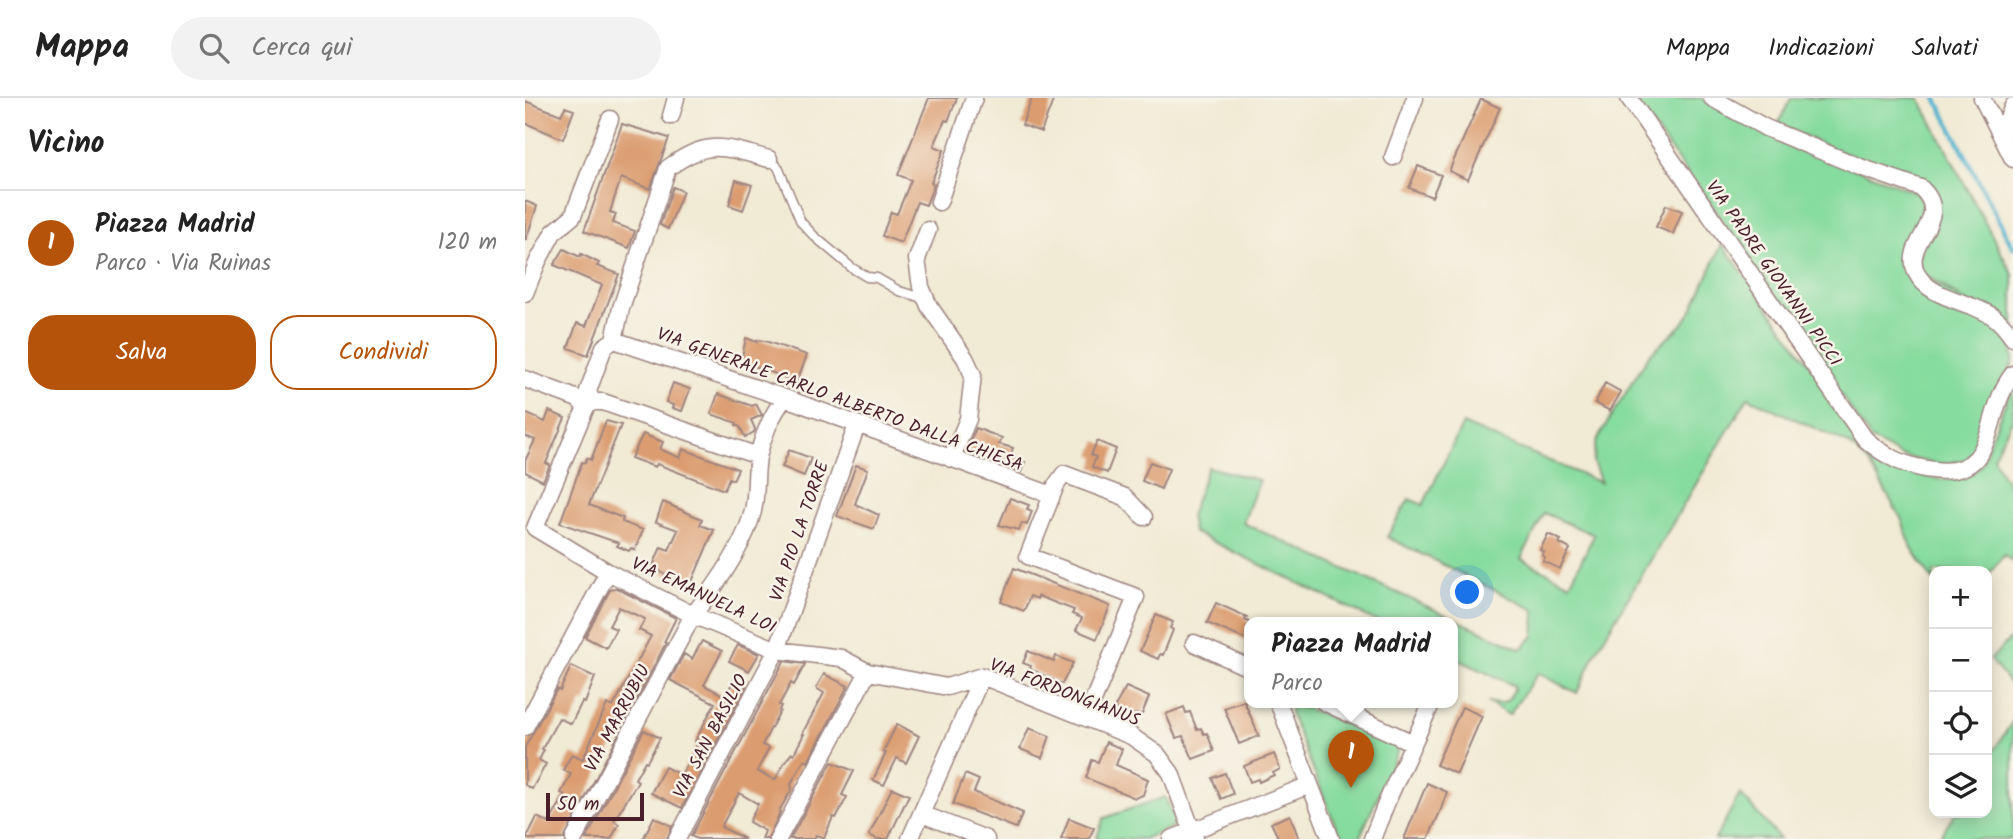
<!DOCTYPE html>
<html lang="it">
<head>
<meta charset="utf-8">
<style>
  body { margin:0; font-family:Kalam,sans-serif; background:#f2f2f2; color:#222 }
  .controls { position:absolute; right:21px; bottom:21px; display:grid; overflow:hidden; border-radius:14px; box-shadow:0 4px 18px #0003 }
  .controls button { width:63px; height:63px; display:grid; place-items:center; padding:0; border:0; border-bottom:2px solid #e0e0e0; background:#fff; color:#222; font:35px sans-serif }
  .scale { position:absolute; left:21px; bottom:18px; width:98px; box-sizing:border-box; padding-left:7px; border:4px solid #4a1f2b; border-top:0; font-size:19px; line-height:24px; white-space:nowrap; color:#4a1f2b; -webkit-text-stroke:5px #f7f3e8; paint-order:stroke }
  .you { position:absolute; left:943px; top:495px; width:24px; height:24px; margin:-18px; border:5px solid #fff; border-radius:50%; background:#1a73e8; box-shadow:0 0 0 10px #1a73e833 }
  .badge { display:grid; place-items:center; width:46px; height:46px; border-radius:50%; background:#b45309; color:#fff; font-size:23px; font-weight:700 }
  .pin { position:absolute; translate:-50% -58px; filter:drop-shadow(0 2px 4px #0008) }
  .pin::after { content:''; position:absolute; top:37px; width:24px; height:21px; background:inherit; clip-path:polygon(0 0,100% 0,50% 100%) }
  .popup { position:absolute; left:719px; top:519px; width:214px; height:91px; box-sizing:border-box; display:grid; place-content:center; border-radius:14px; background:#fff; filter:drop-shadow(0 2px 5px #0005); font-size:23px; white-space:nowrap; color:#767676 }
  .popup b { font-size:26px; color:#222 }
  .popup::after { content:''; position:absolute; left:50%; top:100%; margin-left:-14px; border:14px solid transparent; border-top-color:#fff }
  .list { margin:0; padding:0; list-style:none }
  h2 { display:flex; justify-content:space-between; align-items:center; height:91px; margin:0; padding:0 28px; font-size:30px }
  h2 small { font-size:23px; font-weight:400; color:#767676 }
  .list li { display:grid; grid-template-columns:46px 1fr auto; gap:21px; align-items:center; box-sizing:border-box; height:105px; padding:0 28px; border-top:2px solid #e0e0e0 }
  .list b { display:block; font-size:26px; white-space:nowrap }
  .list p { margin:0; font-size:23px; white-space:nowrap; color:#767676 }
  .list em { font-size:23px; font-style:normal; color:#767676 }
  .actions { display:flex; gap:14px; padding:21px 28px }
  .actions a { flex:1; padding:16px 0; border:2px solid #b45309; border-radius:28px; text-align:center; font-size:24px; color:#b45309 }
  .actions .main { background:#b45309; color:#fff }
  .icon { flex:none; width:38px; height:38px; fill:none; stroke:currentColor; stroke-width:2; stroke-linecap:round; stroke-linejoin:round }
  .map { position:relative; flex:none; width:1488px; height:741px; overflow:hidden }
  header { display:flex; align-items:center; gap:42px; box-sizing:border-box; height:98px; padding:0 35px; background:#fff; border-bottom:2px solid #e0e0e0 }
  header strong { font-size:33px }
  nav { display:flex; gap:38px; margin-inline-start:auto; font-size:24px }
  .search { width:490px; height:63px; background:#f2f2f2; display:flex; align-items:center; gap:18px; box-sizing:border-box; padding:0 24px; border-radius:38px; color:#767676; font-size:26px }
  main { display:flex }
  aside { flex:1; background:#fff }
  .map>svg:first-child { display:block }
  .green { fill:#86db9e; stroke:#687d64; stroke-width:2; fill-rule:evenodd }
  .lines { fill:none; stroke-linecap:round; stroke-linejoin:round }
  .stream { stroke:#50b2cf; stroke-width:4.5 }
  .building { fill:#db9c70 }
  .service-casing { stroke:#9e8480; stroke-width:11 }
  .minor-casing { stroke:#9e8480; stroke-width:19 }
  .service { stroke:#fff; stroke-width:8 }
  .minor { stroke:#fff; stroke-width:16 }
  .labels { text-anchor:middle; stroke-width:5; stroke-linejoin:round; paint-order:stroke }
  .street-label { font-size:18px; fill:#4a1f2b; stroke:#f7f3e8 }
</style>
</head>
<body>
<header>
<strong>Mappa</strong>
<div class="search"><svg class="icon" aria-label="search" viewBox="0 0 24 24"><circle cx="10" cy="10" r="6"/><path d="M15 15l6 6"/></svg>Cerca qui</div>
<nav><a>Mappa</a><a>Indicazioni</a><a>Salvati</a></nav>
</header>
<main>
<aside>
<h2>Vicino<small></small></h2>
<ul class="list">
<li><span class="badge">1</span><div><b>Piazza Madrid</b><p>Parco · Via Ruinas</p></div><em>120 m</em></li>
</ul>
<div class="actions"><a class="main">Salva</a><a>Condividi</a></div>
</aside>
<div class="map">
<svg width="1488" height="741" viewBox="0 0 1488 741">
  <rect width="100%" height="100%" fill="#f7f3e8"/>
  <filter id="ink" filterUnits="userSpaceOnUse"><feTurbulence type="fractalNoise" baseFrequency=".0143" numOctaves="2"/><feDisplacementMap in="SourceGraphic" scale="14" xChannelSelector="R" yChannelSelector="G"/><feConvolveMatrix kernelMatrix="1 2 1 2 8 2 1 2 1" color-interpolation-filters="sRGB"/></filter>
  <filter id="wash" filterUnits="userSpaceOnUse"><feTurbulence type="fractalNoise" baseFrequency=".00686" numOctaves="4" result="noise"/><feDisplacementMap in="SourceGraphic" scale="28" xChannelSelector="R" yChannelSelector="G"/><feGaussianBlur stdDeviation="1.57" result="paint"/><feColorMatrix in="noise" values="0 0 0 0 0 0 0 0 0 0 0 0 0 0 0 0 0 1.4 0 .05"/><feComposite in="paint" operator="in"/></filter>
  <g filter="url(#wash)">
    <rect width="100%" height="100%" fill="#f1ead4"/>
    <path class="green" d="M1108 0H1176L1224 27 1392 95 1402 111 1384 166C1413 186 1459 212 1481 239 1487 246 1488 255 1488 264L1459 337 1442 361 1416 367 1376 358 1346 341 1179 95 1168 83Z
      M1266 0H1394L1488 177V232L1404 183 1393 163 1410 104 1360 73 1253 27Z
      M1197 146 1352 359C1376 375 1434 396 1456 367 1460 360 1462 350 1465 342 1473 324 1480 305 1488 287V320L1468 359 1488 396V464L1479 457 1462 478V473H1409V484L1386 448 1376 420 1343 364 1324 346 1223 299 1072 552 1052 595 1013 575 984 617 962 604C979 609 985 604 990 588L928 559V524H853L668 434 665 418 683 369 734 382 718 425 996 551 1009 538 1010 512 862 439 884 401 898 407 938 326 1076 385 1068 364 1071 345 1079 330 1124 257 1157 227 1168 210ZM1019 415 1069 437 1045 486 996 461Z
      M1488 538V589L1465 562Z
      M773 607 875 648 834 741H816L765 615 766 609Z
      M1488 623V741H1414L1430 715H1462V662Z
      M1215 696 1255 741H1190Z
      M640 699 652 727 618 741H571L579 720Z"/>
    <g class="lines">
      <path class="stream" d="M1411 0 1488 150"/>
    </g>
    <g id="blocks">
      <path class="building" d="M404 0H432L423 23 420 22 409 48 419 52 406 85 409 86 401 107 392 104 376 145 357 138 366 114 372 116 386 82 373 77Z
        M507 0H529L516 34 497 27Z
        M956 1 975 10 943 82 924 73Z
        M0 3 36 17 40 9 49 12 38 41 0 25Z
        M97 26 144 40 125 91 96 80 85 114 91 116 88 125 110 133 104 150 59 133Z
        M893 68 916 77 907 99 884 90Z
        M211 82 227 87 218 112 204 107Z
        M148 89 158 93 143 131 135 127Z
        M0 103 12 108 1 142H0Z
        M1141 107 1157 113 1148 136 1131 129Z
        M39 151 55 159 56 156 74 165 72 168 94 176 63 257 43 250 52 225 61 228 77 187 29 167Z
        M221 240 232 244V242L240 243 282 257 272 284 216 263Z
        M148 285 165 291 157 313 147 310 148 307 141 304Z
        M1080 285 1096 294 1085 313 1070 305Z
        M193 296 227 308 231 306 237 317 226 322 230 331 229 334 220 339 215 329 211 327 212 325 186 316Z
        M24 313 40 320 21 365 25 367 18 383 0 374V363L10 342 0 338V315L20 324Z
        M81 323 96 327 64 407 98 420 97 424 118 432 110 452 106 450 104 453 92 448 94 445 35 425 57 364 60 365 62 360 66 362Z
        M451 330 477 340 474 346 488 350 485 359 500 364 496 374 440 354Z
        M118 336 138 344 135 351 155 360 158 351 213 371 208 382 204 380 199 392 132 366 130 369 106 360Z
        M572 343 591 351 582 375 567 369 571 359 566 357Z
        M264 352 286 360 279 378 257 369Z
        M625 364 644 371 636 391 617 383Z
        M331 367 343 371 330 406 354 417 349 431 312 418Z
        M485 400 504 407 502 411 507 413 502 427 497 425 494 432 474 427Z
        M138 404 177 421 175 427 189 432 166 486 153 480 152 482 127 470 136 449 144 452 153 432 131 424Z
        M1023 436 1036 442 1034 445 1045 451 1035 471 1018 463 1020 459 1017 457 1019 454 1015 452Z
        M489 470 585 508 572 541 551 532 557 520 547 516 549 512 513 498 512 501 505 498 499 513 476 504Z
        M91 490 151 520 139 544 141 545 39 741H1L12 719 24 725 40 697 36 695 46 676 38 672 47 656 58 661 82 606 88 609 126 538 114 532 120 521 94 509 84 528 91 531 81 550 60 539 85 492Z
        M691 505 722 519 720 522 724 524V543L682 525Z
        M631 517 648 524 645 530 648 532 638 557 635 556 633 561 615 553Z
        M177 543 197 553 179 587 200 598 209 582 221 588 157 710 126 695 140 669 156 677 173 645 170 643 190 605 145 582 159 556 167 561Z
        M213 547 234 556 224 573 204 563Z
        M503 553 529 564 531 558 548 565 537 586 505 571 506 568 498 565Z
        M259 563 280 566 269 587 266 585 254 607 256 608 254 612 255 613 237 647 244 650 232 673 250 682 261 662 267 655 269 656 279 636H277L299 595 291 590 299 576 323 588 283 664 280 662 275 669 266 686 267 691 254 713 255 714 243 741H237L240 733 224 724 233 706 214 695 196 729 220 741H172L166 738Z
        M46 568 70 579 60 605 57 604 46 626 34 620 17 651 19 652 14 662 21 666 7 691 0 687V649L32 591 35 593Z
        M601 589 624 599 617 616 606 617 589 610Z
        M719 603 734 638 714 646 699 610Z
        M659 609 661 615 665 614 672 632 676 630 679 636 682 635 689 653 668 661 658 638 651 640 641 616Z
        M937 609 957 618 932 676 911 667Z
        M372 626 394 638 381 665 372 660 359 687 348 682 361 655 358 654Z
        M504 630 525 638 517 660 495 651Z
        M119 632 135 640 122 664 120 663 110 681 113 683 89 723 94 726 86 741H61Z
        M581 644 597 651 591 667 623 681 618 697 610 700 561 680 567 662 573 664Z
        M749 656 755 671 748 675 749 677 734 684 733 681 725 684 719 668Z
        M307 664 329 673 317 697 322 699 311 720 308 719 299 740 291 737 289 741H265Z
        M700 675 708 696 696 701 687 680Z
        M440 676 454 682 449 694 498 715 491 730 428 706Z
        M902 685 922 694 915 714 903 741H879Z
        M367 690 384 697 363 741H352L344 737Z
        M765 717 774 741H754L746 725Z
        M129 719 147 728 142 741H118Z
        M544 720 569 730 564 741H536Z"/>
    </g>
  </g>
  <g filter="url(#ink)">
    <use href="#blocks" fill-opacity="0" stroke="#9e8480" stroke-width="2"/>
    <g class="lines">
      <defs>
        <path id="service" d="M244 61 253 69 276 124 289 138 327 170 342 179 352 180 374 193 394 199 399 204"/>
        <path id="minor" d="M1104 0 1340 341C1361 359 1381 369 1408 372 1475 381 1457 314 1488 276
          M1187 0 1241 30 1335 69 1396 90C1429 121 1377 143 1391 174 1404 202 1448 203 1470 220 1477 225 1483 233 1488 240
          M1457 0 1488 61
          M146 18 151 0
          M1476 37 1488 8
          M868 59 890 0
          M414 104 449 0
          M403 132 392 161 396 189 404 208 440 260 448 277 443 321 426 361
          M0 195 13 163 28 135 48 118 85 21
          M89 242 260 300 527 397
          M0 281 53 301 61 309
          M67 304 61 309 10 430 83 474 168 517 252 552 316 560 343 574 422 589 457 578 606 638 632 656 646 675 670 741
          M67 304 63 293 79 249 89 242 96 210 143 70C183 40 199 49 244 61
          M67 304H78L233 358
          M669 545 724 570
          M753 604 806 741
          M799 604 888 645
          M561 620 611 499 503 458 531 387 539 376 600 399 619 419
          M0 629 83 474
          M397 716 461 741
          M49 741 168 517C191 488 219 449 228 413 232 395 230 377 233 359 237 340 247 315 260 300
          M152 741 252 552 332 327
          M253 741 343 574
          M385 741 457 578
          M646 741 785 687
          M847 741 863 701 907 604"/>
      </defs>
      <use href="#service" class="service-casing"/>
      <use href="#minor" class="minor-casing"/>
      <use href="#service" class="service"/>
      <use href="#minor" class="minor"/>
    </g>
  </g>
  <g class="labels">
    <g class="street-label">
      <text transform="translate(1249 175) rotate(55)" y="6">VIA PADRE GIOVANNI PICCI</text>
      <text transform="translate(315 301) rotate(20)" y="6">VIA GENERALE CARLO ALBERTO DALLA CHIESA</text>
      <text transform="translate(274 433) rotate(-71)" y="6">VIA PIO LA TORRE</text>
      <text transform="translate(179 497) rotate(25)" y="6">VIA EMANUELA LOI</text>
      <text transform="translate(540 594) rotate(21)" y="6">VIA FORDONGIANUS</text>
      <text transform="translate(92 620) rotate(-62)" y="6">VIA MARRUBIU</text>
      <text transform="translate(185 638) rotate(-62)" y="6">VIA SAN BASILIO</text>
    </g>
  </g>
</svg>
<div class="controls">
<button>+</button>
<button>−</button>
<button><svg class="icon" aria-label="locate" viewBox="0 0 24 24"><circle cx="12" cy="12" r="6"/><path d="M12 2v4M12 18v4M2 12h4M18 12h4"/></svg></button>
<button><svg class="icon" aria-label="layers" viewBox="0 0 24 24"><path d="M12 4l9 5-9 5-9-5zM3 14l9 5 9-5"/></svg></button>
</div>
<div class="scale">50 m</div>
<div class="you"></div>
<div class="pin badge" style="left:826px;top:690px">1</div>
<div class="popup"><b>Piazza Madrid</b>Parco</div>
</div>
</main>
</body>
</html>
